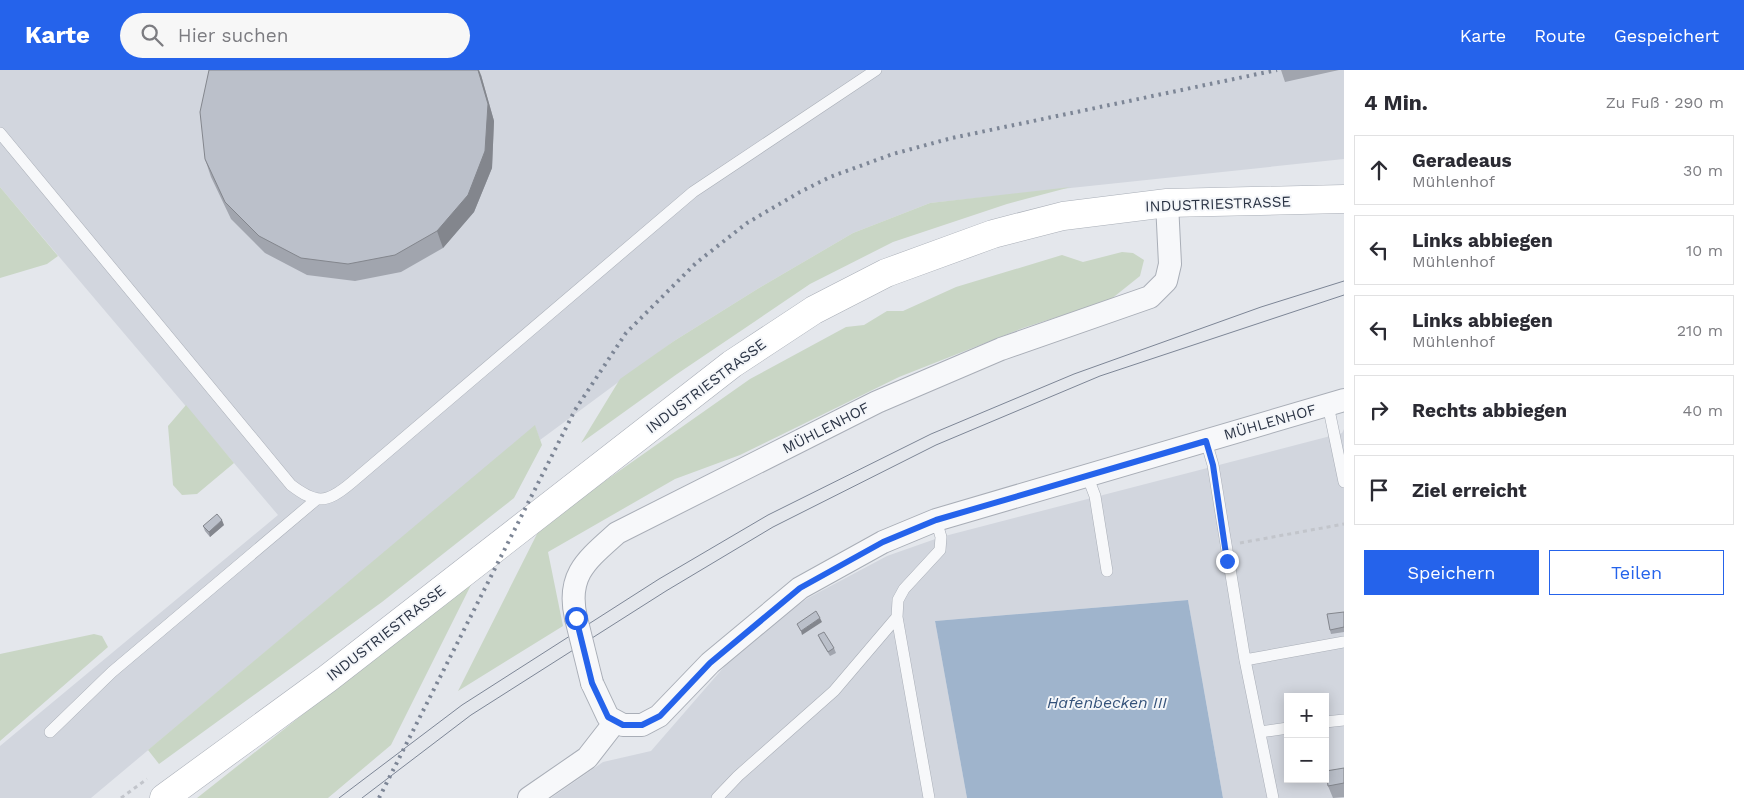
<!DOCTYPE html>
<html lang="de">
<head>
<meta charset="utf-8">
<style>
  body { margin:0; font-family:"Work Sans",sans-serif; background:#f7f7f7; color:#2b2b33 }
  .controls { position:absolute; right:15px; bottom:15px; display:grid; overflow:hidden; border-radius:0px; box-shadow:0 2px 12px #0003 }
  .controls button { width:45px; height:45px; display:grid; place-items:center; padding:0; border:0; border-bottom:1px solid #e1e1e2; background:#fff; color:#2b2b33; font:25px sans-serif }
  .stop { position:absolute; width:15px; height:15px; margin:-11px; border:4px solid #2563eb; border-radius:50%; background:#fff }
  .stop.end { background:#2563eb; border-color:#fff; box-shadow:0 1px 5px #0008 }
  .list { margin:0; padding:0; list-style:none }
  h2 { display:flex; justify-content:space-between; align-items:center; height:65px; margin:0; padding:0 20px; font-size:21px }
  h2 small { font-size:16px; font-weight:400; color:#7c7c81 }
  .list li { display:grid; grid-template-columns:32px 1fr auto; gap:15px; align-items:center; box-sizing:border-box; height:70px; margin:0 10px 10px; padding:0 10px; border:1px solid #e1e1e2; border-radius:0px }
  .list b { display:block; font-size:19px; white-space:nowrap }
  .list p { margin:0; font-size:16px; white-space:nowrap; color:#7c7c81 }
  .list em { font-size:16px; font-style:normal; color:#7c7c81 }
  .actions { display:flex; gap:10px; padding:15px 20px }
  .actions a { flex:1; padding:11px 0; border:1px solid #2563eb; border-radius:0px; text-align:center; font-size:18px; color:#2563eb }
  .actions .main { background:#2563eb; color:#fff }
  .icon { flex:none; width:28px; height:28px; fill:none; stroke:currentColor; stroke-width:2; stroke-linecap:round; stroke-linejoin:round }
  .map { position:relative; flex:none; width:1344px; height:728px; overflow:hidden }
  header { display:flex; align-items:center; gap:30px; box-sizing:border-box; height:70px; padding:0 25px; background:#2563eb; color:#fff }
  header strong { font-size:24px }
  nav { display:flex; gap:28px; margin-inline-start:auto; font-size:18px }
  .search { width:350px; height:45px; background:#f7f7f7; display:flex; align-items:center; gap:12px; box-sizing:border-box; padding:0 18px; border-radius:28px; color:#7c7c81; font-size:19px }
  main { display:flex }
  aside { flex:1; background:#fff }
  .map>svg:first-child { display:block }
  .built { fill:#d2d6de; fill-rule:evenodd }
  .green { fill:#c9d6c5 }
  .water { fill:#9fb4cc }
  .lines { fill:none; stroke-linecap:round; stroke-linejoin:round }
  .lane-casing { stroke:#a9aeb7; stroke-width:12 }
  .street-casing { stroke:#a9aeb7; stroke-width:24 }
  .secondary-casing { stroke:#a9aeb7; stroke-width:29 }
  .path { stroke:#c2c5cb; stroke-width:3; stroke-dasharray:4 4; stroke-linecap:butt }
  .lane { stroke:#f7f8fa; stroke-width:11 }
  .street { stroke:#f7f8fa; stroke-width:22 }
  .secondary { stroke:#fff; stroke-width:28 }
  .tram { stroke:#7d8696; stroke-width:1 }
  .rail { stroke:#7d8696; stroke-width:4; stroke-dasharray:2.5 5; stroke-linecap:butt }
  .street-bridge-casing { stroke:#a9aeb7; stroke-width:24; stroke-linecap:butt }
  .street-bridge { stroke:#f7f8fa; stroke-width:22 }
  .wall { fill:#a1a5ae }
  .shaded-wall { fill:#83868d }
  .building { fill:#bbc0ca; stroke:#83868d }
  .route { stroke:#2563eb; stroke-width:6 }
  .labels { text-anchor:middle; stroke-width:4; stroke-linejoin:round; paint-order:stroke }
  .street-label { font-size:15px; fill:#2b3445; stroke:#f4f6f9 }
  .water-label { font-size:16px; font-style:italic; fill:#34527a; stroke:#f4f6f9 }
</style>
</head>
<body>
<header>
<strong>Karte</strong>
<div class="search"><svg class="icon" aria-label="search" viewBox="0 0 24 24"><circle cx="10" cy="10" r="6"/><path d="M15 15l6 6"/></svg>Hier suchen</div>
<nav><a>Karte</a><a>Route</a><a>Gespeichert</a></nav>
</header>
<main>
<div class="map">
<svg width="1344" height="728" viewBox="0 0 1344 728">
  <rect width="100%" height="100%" fill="#e4e7ec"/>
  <path class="built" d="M0 0H1344V89L930 133 853 163 759 218 674 271 540 370 535 356 91 728H0V676L278 445 0 117Z
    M1344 359V728H1223L1188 530 935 551 967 728H551L603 692 651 681 750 567 808 528 887 486 941 467 1342 363ZM1288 627H1325V709H1288Z"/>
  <path class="green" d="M0 117 58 186 47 194 0 208Z
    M1071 117 1007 134 893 172 810 214 677 304 581 373 620 309 674 271 759 218 853 163 930 133Z
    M1122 182 1133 183 1144 190 1140 206 1110 230 1023 258 899 307 740 385 675 409 548 482 563 556 458 621 541 456 750 309 846 257 864 255 887 241H903L956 217 1062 185 1083 192Z
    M186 335 234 393 197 424 182 425 173 415 168 356Z
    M535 355 542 375 514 428 382 532 159 694 148 680Z
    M474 509 391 675 328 728H197Z
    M94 564 102 566 108 577 0 671V584Z"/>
  <path class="water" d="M1188 530 1223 728H967L935 551Z"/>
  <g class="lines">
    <defs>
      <path id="lane" d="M0 63 291 415C316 434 326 434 351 413L693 122 876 0
        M1328 335 1344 412
        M1206 371 1213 395 1245 590 1273 728
        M1087 405 1095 426 1107 501
        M1245 590 1344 572
        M1325 652 1344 650
        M50 662 112 602 317 429
        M1260 662 1288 658
        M717 728 738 706 834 621 897 547
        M929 728 897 547 898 530 904 519 940 480 941 467 936 450"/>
      <path id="street" d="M576 548C566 505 587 490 617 463L877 332 1001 279 1150 227 1166 211 1170 194 1167 133
        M592 613 608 647 623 655H642L659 646 710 593 800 518 883 472 936 450 1344 330
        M529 728 587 688 615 652"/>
      <path id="secondary" d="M164 728 327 609 732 294 814 240 886 203 993 164 1063 146 1167 133 1344 129"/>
    </defs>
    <use href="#lane" class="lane-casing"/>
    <use href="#street" class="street-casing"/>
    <use href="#secondary" class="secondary-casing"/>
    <path class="path" d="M1240 473 1344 454
      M121 728 147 709"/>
    <use href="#lane" class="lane"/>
    <use href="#street" class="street"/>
    <use href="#secondary" class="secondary"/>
    <path class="tram" d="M339 728 462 635 659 509 768 445 931 364 1074 304 1261 237 1344 211
      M362 728 471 645 666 521 773 457 936 375 1100 306 1344 225"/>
    <path class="rail" d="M379 728 575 340 626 263 696 193 747 153 800 122 830 107 893 84 952 68 1277 0"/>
    <defs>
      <path id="street-bridge" d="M576 548 592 613"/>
    </defs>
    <use href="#street-bridge" class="street-bridge-casing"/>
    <use href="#street-bridge" class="street-bridge"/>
  </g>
  <path class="wall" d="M1281 0H1339L1285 12Z
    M481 5 494 51 492 98 474 142 443 178 401 202 355 211 307 205 265 183 231 149 211 107 205 89Z
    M224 455 210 467 205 461 203 456Z
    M1344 542V562L1331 564 1330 560Z
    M818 565 834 578 836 583 830 586 820 570Z
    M1344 698V727L1333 728 1328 716Z"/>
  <path class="shaded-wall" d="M478 0H479L481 5 494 51 492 98 474 142 443 178 437 161Z
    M222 450 224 455 210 467 209 462Z
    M820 548 822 552 802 565 801 561Z"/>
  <path class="building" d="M209 0H478L488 34 485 81 468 125 437 161 395 185 348 194 301 188 259 166 225 132 205 89 200 42Z
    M217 444 222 450 209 462 203 456Z
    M816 541 820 548 801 561 797 554Z
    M1344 542V557L1330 560 1327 544Z
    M824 562 834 578 828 582 818 565Z
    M1344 698V713L1328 716 1326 701Z"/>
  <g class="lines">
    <path class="route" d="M576 548 592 613 608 647 623 655H642L660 646 710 593 800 518 883 472 936 450 1206 371 1213 395 1227 491"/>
  </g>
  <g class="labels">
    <g class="street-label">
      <text transform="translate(1218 134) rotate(-2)" y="5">INDUSTRIESTRASSE</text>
      <text transform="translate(706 316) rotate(-37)" y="5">INDUSTRIESTRASSE</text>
      <text transform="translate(1270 352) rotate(-16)" y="5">MÜHLENHOF</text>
      <text transform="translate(826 358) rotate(-27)" y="5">MÜHLENHOF</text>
      <text transform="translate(386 563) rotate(-38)" y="5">INDUSTRIESTRASSE</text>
    </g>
    <g class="water-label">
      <text x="1107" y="638">Hafenbecken III</text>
    </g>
  </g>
</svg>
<div class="controls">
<button>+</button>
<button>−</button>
</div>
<div class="stop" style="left:576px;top:548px"></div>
<div class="stop end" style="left:1227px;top:491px"></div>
</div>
<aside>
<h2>4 Min.<small>Zu Fuß · 290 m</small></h2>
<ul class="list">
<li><svg class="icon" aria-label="ahead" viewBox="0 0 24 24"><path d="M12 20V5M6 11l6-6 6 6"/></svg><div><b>Geradeaus</b><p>Mühlenhof</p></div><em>30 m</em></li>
<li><svg class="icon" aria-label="left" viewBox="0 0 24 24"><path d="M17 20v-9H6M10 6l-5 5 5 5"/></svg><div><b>Links abbiegen</b><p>Mühlenhof</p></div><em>10 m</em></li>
<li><svg class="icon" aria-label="left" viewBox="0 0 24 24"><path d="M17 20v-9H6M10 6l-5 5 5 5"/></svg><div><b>Links abbiegen</b><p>Mühlenhof</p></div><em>210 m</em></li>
<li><svg class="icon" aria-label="right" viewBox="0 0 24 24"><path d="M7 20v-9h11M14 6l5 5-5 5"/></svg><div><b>Rechts abbiegen</b></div><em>40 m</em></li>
<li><svg class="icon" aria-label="arrive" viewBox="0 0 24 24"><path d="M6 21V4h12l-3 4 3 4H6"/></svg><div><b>Ziel erreicht</b></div></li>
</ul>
<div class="actions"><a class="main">Speichern</a><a>Teilen</a></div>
</aside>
</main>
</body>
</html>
